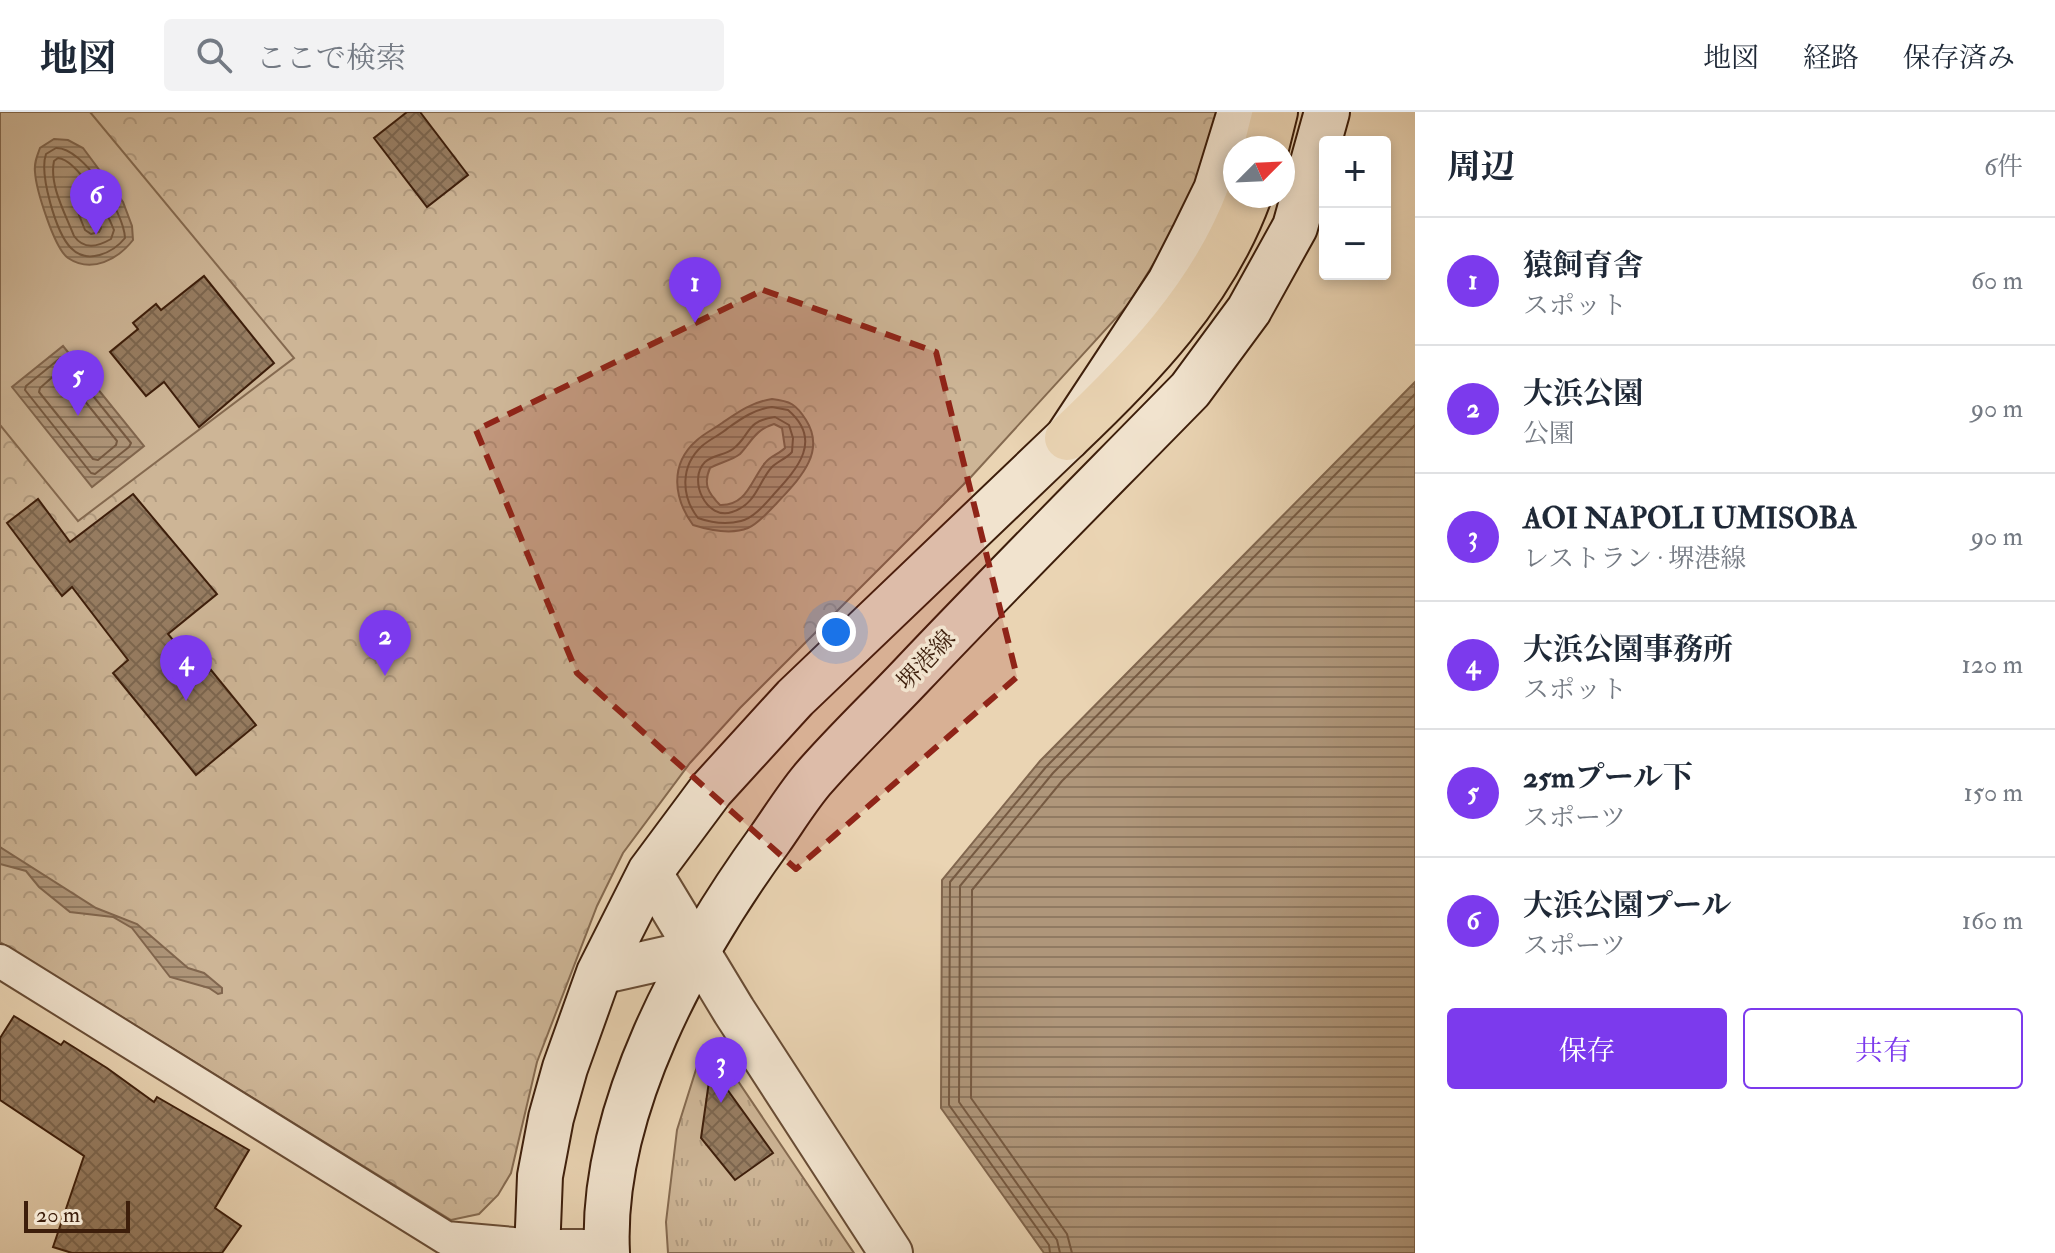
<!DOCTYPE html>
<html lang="ja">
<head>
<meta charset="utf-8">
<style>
  body { margin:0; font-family:"IM FELL Double Pica","Noto Serif JP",serif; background:#f2f2f3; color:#1f2937 }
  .controls { position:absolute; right:24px; top:24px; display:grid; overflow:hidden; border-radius:8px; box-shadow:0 4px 12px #0003 }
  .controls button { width:72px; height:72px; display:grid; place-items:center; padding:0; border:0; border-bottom:2px solid #e0e1e3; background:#fff; color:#1f2937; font:40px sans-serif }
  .compass { position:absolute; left:1223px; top:24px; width:72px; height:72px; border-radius:50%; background:#fff; box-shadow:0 4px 12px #0003; rotate:66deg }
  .scale { position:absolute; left:24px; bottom:20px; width:106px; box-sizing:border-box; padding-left:8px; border:4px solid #3d1e0b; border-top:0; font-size:22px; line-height:28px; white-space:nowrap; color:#3d1e0b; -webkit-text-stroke:6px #f1e3ce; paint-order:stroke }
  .you { position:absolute; left:836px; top:520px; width:28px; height:28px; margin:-20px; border:6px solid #fff; border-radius:50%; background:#1a73e8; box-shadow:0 0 0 12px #1a73e833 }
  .badge { display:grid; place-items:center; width:52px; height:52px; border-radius:50%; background:#7c3aed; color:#fff; font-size:26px; font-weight:700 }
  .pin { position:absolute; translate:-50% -66px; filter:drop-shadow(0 2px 4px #0008) }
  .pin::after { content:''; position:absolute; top:42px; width:28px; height:24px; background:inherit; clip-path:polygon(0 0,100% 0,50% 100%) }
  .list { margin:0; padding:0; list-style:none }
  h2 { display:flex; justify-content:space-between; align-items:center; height:104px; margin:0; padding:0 32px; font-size:34px }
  h2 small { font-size:26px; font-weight:400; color:#747a83 }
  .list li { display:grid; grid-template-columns:52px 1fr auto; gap:24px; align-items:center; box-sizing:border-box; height:128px; padding:0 32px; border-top:2px solid #e0e1e3 }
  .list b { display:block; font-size:30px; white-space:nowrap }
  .list p { margin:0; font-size:26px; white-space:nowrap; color:#747a83 }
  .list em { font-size:26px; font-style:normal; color:#747a83 }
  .actions { display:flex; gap:16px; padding:24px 32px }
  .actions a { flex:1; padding:18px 0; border:2px solid #7c3aed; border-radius:8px; text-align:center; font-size:28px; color:#7c3aed }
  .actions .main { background:#7c3aed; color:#fff }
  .icon { flex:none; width:44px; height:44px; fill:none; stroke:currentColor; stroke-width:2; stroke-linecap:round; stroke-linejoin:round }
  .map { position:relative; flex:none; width:1415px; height:1141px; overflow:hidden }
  header { display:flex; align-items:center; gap:48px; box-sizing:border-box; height:112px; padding:0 40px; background:#fff; border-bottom:2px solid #e0e1e3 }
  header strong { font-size:38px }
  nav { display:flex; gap:44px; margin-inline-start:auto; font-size:28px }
  .search { width:560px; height:72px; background:#f2f2f3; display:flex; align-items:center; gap:20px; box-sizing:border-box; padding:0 28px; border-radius:8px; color:#747a83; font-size:30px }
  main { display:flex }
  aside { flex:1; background:#fff }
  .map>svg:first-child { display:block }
  .grass { fill:url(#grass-tufts); stroke:#856a50; stroke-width:2 }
  .park { fill:url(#park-crowns); stroke:#856a50; stroke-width:2 }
  .garden { fill:#cdb596; stroke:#856a50; stroke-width:2 }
  .water { fill:url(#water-rules); stroke:#81664e; stroke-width:2; fill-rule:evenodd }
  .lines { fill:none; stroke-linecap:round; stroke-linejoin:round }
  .shore { stroke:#765a42; stroke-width:2 }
  .building { fill:url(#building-cross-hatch); stroke:#3d1e0b; stroke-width:2 }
  .minor-casing { stroke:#684c35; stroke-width:36 }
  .tertiary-casing { stroke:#684c35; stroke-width:46 }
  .secondary-casing { stroke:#3d1e0b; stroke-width:48 }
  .motorway-casing { stroke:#3d1e0b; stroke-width:48 }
  .minor { stroke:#f1e3ce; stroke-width:32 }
  .tertiary { stroke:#f1e3ce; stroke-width:42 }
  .secondary { stroke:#f1e3ce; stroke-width:44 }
  .motorway { stroke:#ead4b3; stroke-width:44 }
  .marked { fill:#8f2418; fill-opacity:0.2; stroke:#8f2418; stroke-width:6; stroke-dasharray:16 10; stroke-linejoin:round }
  .labels { text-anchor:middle; stroke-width:7; stroke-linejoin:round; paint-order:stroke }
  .street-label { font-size:24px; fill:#3d1e0b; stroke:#f1e3ce }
</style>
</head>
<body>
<header>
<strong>地図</strong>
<div class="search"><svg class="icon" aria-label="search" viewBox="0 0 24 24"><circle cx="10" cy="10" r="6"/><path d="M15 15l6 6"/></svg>ここで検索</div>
<nav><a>地図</a><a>経路</a><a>保存済み</a></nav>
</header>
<main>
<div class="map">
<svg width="1415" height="1141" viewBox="0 0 1415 1141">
  <defs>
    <pattern id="grass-tufts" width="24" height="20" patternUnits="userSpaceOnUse" patternTransform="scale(2)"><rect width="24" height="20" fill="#cdb596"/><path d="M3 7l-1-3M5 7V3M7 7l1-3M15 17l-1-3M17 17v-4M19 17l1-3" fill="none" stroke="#b19b80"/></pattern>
    <pattern id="park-crowns" width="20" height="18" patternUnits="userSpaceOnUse" patternTransform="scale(2)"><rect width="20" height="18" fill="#cdb596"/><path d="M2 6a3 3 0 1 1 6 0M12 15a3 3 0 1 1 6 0" fill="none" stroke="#b19b80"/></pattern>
    <pattern id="water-rules" width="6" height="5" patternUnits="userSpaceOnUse" patternTransform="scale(2)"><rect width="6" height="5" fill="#af967a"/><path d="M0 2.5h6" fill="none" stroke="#907a62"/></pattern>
    <pattern id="building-cross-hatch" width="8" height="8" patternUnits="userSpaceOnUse" patternTransform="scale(2)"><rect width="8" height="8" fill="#977d62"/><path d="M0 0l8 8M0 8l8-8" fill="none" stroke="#7c664f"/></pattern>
  </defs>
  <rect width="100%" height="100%" fill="#ead4b3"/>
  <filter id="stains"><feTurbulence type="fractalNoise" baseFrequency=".0025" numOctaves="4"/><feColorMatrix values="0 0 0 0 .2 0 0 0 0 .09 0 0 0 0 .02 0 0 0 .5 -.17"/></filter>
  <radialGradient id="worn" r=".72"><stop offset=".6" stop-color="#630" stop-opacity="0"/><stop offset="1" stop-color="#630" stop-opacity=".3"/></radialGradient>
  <path class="grass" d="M717 938 854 1141H668L666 1110 677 1018 699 948Z"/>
  <path class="park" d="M0 0H1224L1208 55 1165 133 1128 193 970 366 740 596 690 651 623 741 597 794 537 950 511 1061 498 1083 479 1102 451 1108 0 830Z"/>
  <path class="garden" d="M0 0H90L294 246 78 409 0 313Z"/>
  <path class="water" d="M54 27 68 28 83 36 123 90 132 114 133 128C118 147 92 162 68 146 54 136 36 77 35 60 34 51 37 44 40 36Z
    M63 234 144 334 92 375 12 275Z
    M1415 270V1141H1044L941 996 942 768 1040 649Z
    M772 287C790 289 796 292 806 308 827 341 798 368 776 392 768 400 758 412 748 416 731 423 709 418 693 413 674 387 669 353 696 329 703 322 714 317 722 311 738 300 752 290 772 287ZM774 312 782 316 785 336C779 342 770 344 765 351 751 368 747 394 720 393 708 381 703 372 710 356 718 351 733 348 740 342 752 329 755 318 774 312Z
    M0 735 96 796 137 812 188 856 204 861 222 876V881L218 882 209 876 170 865 132 816 113 805 70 800 39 775 26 759 0 752Z"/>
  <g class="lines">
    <path class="shore" d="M56 36C83 35 124 100 125 126 113 141 87 153 71 136 56 121 39 62 46 42Z
      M58 46C78 48 107 100 114 118L111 127C97 135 84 138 74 124 65 101 49 73 54 49Z
      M76 83C87 88 96 104 101 116L99 120 91 122 85 118 73 88Z
      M59 247 64 248 131 331 129 335 95 362 91 361 25 278 26 274Z
      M57 261 63 262 117 329 116 333 98 348 93 347 39 280 40 276Z
      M772 295 788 298C823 328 798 356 774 382 766 391 754 406 741 409 726 413 712 411 698 406 681 384 680 354 702 334 710 327 720 323 728 316 742 306 755 297 772 295Z
      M775 305 789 313 793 326 792 340C786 347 778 349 772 355 758 370 757 392 732 400 707 409 687 368 705 350 713 343 725 343 733 337 751 323 745 309 775 305Z
      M1050 1141 1049 1133 949 993 950 770 1046 655 1415 282
      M1060 1141 1057 1128 959 990 960 774 1053 661 1415 296
      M1072 1141 1067 1122 971 986 972 778 1062 669 1415 313"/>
  </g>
  <path class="building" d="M407 0H420L468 63 427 95 374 26Z
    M204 164 274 251 199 315 164 270 146 284 110 240 138 217 133 211 156 192 161 198Z
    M133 382 217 482 168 522 203 565 211 558 256 613 196 663 113 561 128 548 72 475 62 484 7 411 38 387 70 430Z
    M14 904 61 933 64 929 107 956 154 990 157 985 249 1038 215 1096 241 1114 222 1141H72L53 1135 84 1044 0 988V926Z
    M711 955 773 1041 735 1068 701 1026Z"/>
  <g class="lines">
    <defs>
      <path id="minor" d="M0 849 446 1126 537 1134H606"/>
      <path id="tertiary" d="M650 760 734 899 891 1141
        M599 861 697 839"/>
      <path id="secondary" d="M537 1141 540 1064 551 1006 565 956 599 861 650 760 711 678 795 586 1067 326 1170 170 1194 123 1216 78 1240 0
        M607 1141C600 998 688 840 770 727 784 707 797 686 812 668 843 632 879 598 912 563 1003 467 1097 373 1190 278L1249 198 1295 115 1327 0"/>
      <path id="motorway" d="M1266 36 1275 0
        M1067 326C1141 256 1213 182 1249 84"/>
    </defs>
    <use href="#minor" class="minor-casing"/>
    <use href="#tertiary" class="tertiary-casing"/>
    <use href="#secondary" class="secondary-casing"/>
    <use href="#motorway" class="motorway-casing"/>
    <use href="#minor" class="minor"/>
    <use href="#tertiary" class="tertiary"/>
    <use href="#secondary" class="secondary"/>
    <use href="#motorway" class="motorway"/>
  </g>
  <path class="marked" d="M763 178 936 240 1017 565 796 757 577 561 476 318Z"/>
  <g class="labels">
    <g class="street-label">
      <text transform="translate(926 548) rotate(-47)" y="8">堺港線</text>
    </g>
  </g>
  <rect width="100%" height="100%" filter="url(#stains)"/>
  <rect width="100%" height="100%" fill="url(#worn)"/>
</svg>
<div class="controls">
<button>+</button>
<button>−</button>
</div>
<svg class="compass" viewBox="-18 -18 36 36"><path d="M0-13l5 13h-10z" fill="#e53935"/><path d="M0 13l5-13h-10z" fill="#747a83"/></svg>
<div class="scale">20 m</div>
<div class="you"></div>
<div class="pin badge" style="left:695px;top:211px">1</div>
<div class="pin badge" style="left:385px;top:564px">2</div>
<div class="pin badge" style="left:721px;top:991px">3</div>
<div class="pin badge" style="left:186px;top:589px">4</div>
<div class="pin badge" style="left:78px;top:304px">5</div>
<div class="pin badge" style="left:96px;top:123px">6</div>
</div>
<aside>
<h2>周辺<small>6件</small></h2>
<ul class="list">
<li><span class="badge">1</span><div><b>猿飼育舎</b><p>スポット</p></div><em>60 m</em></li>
<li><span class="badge">2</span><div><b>大浜公園</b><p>公園</p></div><em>90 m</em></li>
<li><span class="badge">3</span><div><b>AOI NAPOLI UMISOBA</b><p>レストラン · 堺港線</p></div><em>90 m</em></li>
<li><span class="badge">4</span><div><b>大浜公園事務所</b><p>スポット</p></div><em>120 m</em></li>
<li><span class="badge">5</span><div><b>25mプール下</b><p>スポーツ</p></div><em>150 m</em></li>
<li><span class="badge">6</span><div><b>大浜公園プール</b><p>スポーツ</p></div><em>160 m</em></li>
</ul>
<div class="actions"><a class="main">保存</a><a>共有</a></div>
</aside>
</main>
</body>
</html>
